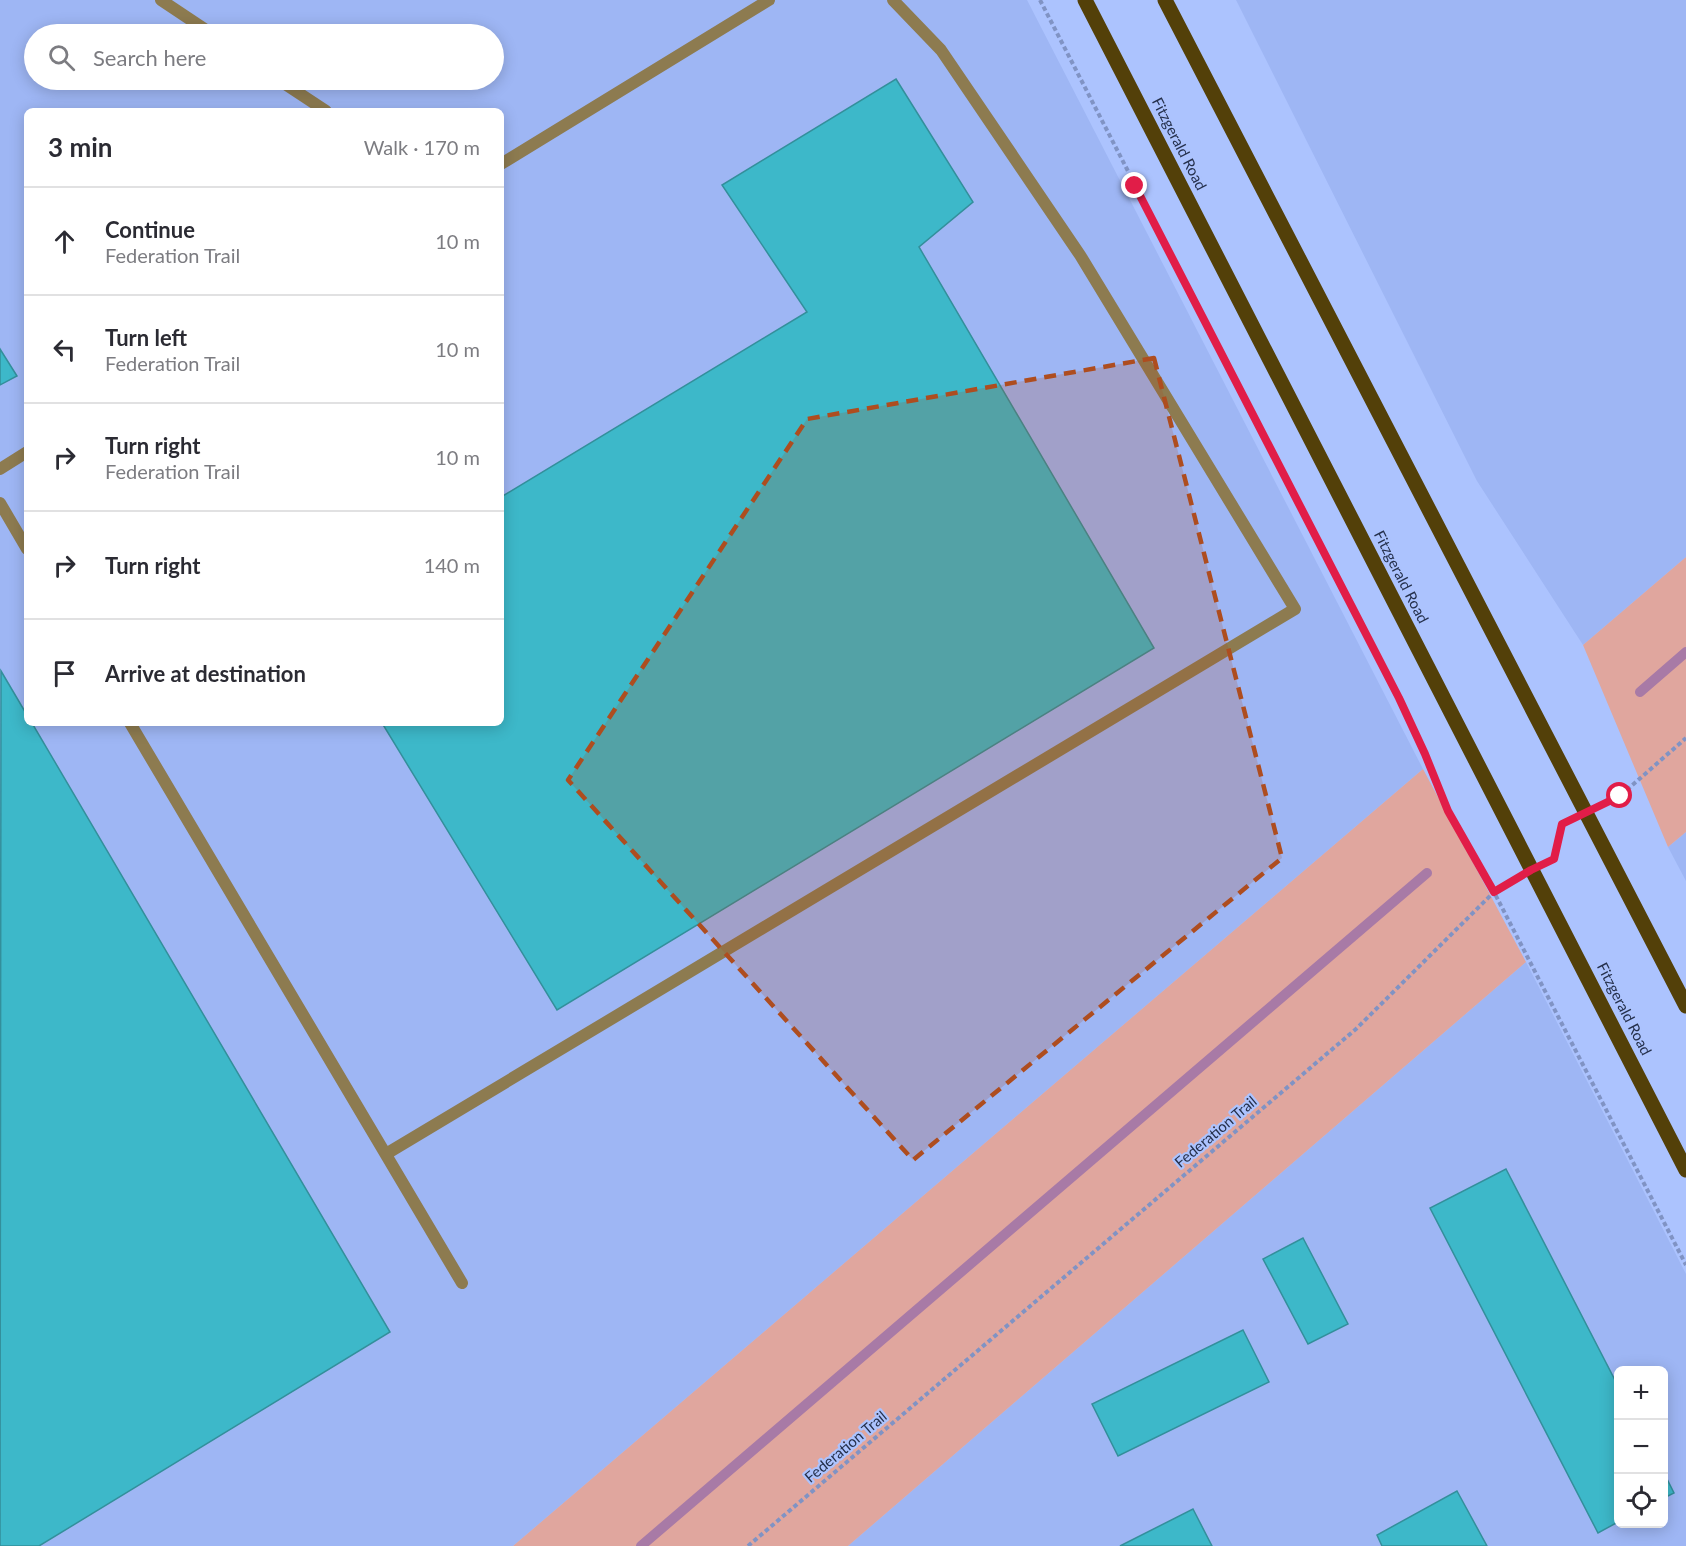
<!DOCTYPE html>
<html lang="en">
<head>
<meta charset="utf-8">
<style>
  body { margin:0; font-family:Lato,sans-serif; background:#f2f2f3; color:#2b2b33 }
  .controls { position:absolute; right:18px; bottom:18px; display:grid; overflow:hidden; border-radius:9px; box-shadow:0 3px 15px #0003 }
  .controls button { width:54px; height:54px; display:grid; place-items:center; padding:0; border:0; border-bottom:2px solid #e1e1e2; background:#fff; color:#2b2b33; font:30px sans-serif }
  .stop { position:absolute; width:18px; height:18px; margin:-14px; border:4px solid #e11d48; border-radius:50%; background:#fff }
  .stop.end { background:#e11d48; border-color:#fff; box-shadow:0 2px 6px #0008 }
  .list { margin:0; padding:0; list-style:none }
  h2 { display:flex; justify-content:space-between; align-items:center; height:78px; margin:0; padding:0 24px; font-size:26px }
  h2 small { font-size:20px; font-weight:400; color:#7c7c81 }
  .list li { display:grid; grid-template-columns:39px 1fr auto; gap:18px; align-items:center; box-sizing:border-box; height:108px; padding:0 24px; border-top:2px solid #e1e1e2 }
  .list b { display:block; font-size:22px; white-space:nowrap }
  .list p { margin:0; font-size:20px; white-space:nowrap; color:#7c7c81 }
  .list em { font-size:20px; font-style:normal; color:#7c7c81 }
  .icon { flex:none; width:33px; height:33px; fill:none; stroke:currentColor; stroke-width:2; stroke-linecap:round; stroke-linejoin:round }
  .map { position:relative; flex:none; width:1686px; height:1546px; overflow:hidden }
  .search { position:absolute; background:#fff; box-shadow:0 3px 15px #0003; left:24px; top:24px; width:480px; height:66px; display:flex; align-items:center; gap:15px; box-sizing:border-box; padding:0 21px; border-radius:33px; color:#7c7c81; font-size:22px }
  .panel { position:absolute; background:#fff; box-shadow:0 3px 15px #0003; left:24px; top:108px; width:480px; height:618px; border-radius:9px }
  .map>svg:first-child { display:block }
  .built { fill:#9eb6f4; fill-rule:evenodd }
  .green { fill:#e0a69e }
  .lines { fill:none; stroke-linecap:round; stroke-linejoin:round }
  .stream { stroke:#a87aa6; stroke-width:10 }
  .building { fill:#3db8c9; stroke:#338f9b; stroke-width:1.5 }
  .path { stroke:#8093c4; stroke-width:4; stroke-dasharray:4.5 3; stroke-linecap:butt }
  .service { stroke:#8d7b50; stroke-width:12 }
  .primary { stroke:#534009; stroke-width:15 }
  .route { stroke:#e11d48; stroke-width:8 }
  .marked { fill:#ae4d1f; fill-opacity:0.2; stroke:#ae4d1f; stroke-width:4.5; stroke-dasharray:12 8; stroke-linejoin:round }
  .labels { text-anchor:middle; stroke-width:4.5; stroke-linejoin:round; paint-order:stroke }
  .street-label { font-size:15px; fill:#25304c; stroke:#acc3fe }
</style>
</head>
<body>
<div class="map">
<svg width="1686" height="1546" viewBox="0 0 1686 1546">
  <rect width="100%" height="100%" fill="#acc3fe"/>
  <path class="built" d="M0 0H1027L1423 769 513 1546H0ZM34 34H494V80H34ZM27 111H501V723H27Z
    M1236 0H1686V557L1583 645 1477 481Z
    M1686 832V881L1668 847Z
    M1526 962 1686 1274V1546H848ZM1618 1370H1664V1524H1618Z"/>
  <path class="green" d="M1686 557V832L1668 847 1583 645Z
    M1423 769 1526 962 848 1546H513Z"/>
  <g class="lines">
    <path class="stream" d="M1640 692 1686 652
      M641 1546 1427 873"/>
  </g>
  <path class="building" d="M896 79 973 202 919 247 1154 648 557 1010 382 723H501V497L807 312 722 185Z
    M0 349 17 376 0 385Z
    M1 671 27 715V723H32L390 1332 39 1546H0Z
    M1506 1169 1618 1386V1522L1598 1533 1430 1208Z
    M1303 1238 1348 1324 1308 1344 1263 1259Z
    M1243 1330 1269 1382 1118 1456 1092 1404Z
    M1664 1473 1674 1493 1664 1498Z
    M1457 1491 1487 1546H1382L1377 1535Z
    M1193 1509 1212 1546H1120Z"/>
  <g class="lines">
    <path class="path" d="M1040 0 1399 698 1425 754 1448 811 1494 892 1686 1265
      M1608 802 1620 796 1686 738
      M1555 856 1561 825
      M748 1546 1356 1029 1494 892 1510 882"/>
    <path class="service" d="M161 0 212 34
      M279 80 326 111
      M501 164 769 0
      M0 469 27 452
      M0 503 27 549
      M130 723 462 1283
      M386 1154 1295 609 1080 255 941 50 893 0"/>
    <path class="primary" d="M1085 0 1686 1170
      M1165 0 1686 1006"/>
  </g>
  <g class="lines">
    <path class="route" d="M1135 186 1399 698 1425 754 1448 811 1494 892 1531 870 1554 859 1562 824 1620 796"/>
  </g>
  <path class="marked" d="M1154 358 1282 858 913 1160 568 780 807 419Z"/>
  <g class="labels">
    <g class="street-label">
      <text transform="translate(1179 144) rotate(63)" y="5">Fitzgerald Road</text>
      <text transform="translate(1401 577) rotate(63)" y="5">Fitzgerald Road</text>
      <text transform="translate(1624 1009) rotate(63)" y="5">Fitzgerald Road</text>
      <text transform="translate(1216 1132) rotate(-40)" y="5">Federation Trail</text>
      <text transform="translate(846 1447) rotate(-40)" y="5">Federation Trail</text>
    </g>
  </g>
</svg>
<div class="controls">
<button>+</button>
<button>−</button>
<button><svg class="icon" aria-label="locate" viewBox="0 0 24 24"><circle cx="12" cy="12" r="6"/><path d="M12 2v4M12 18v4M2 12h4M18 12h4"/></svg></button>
</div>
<div class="stop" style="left:1620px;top:796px"></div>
<div class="stop end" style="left:1135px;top:186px"></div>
<div class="search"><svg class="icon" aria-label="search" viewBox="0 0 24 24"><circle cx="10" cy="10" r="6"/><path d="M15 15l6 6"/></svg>Search here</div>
<section class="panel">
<h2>3 min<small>Walk · 170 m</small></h2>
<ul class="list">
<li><svg class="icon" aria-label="ahead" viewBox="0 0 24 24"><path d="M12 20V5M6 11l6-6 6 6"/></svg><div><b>Continue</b><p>Federation Trail</p></div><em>10 m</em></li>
<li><svg class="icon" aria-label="left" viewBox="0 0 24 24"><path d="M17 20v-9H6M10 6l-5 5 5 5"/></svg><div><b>Turn left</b><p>Federation Trail</p></div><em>10 m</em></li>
<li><svg class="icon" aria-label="right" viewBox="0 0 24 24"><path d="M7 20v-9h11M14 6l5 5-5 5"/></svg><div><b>Turn right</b><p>Federation Trail</p></div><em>10 m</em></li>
<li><svg class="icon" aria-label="right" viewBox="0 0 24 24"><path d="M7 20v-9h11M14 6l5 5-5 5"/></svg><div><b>Turn right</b></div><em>140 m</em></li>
<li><svg class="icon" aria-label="arrive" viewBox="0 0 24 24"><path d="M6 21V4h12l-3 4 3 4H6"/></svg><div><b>Arrive at destination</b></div></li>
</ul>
</section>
</div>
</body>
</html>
